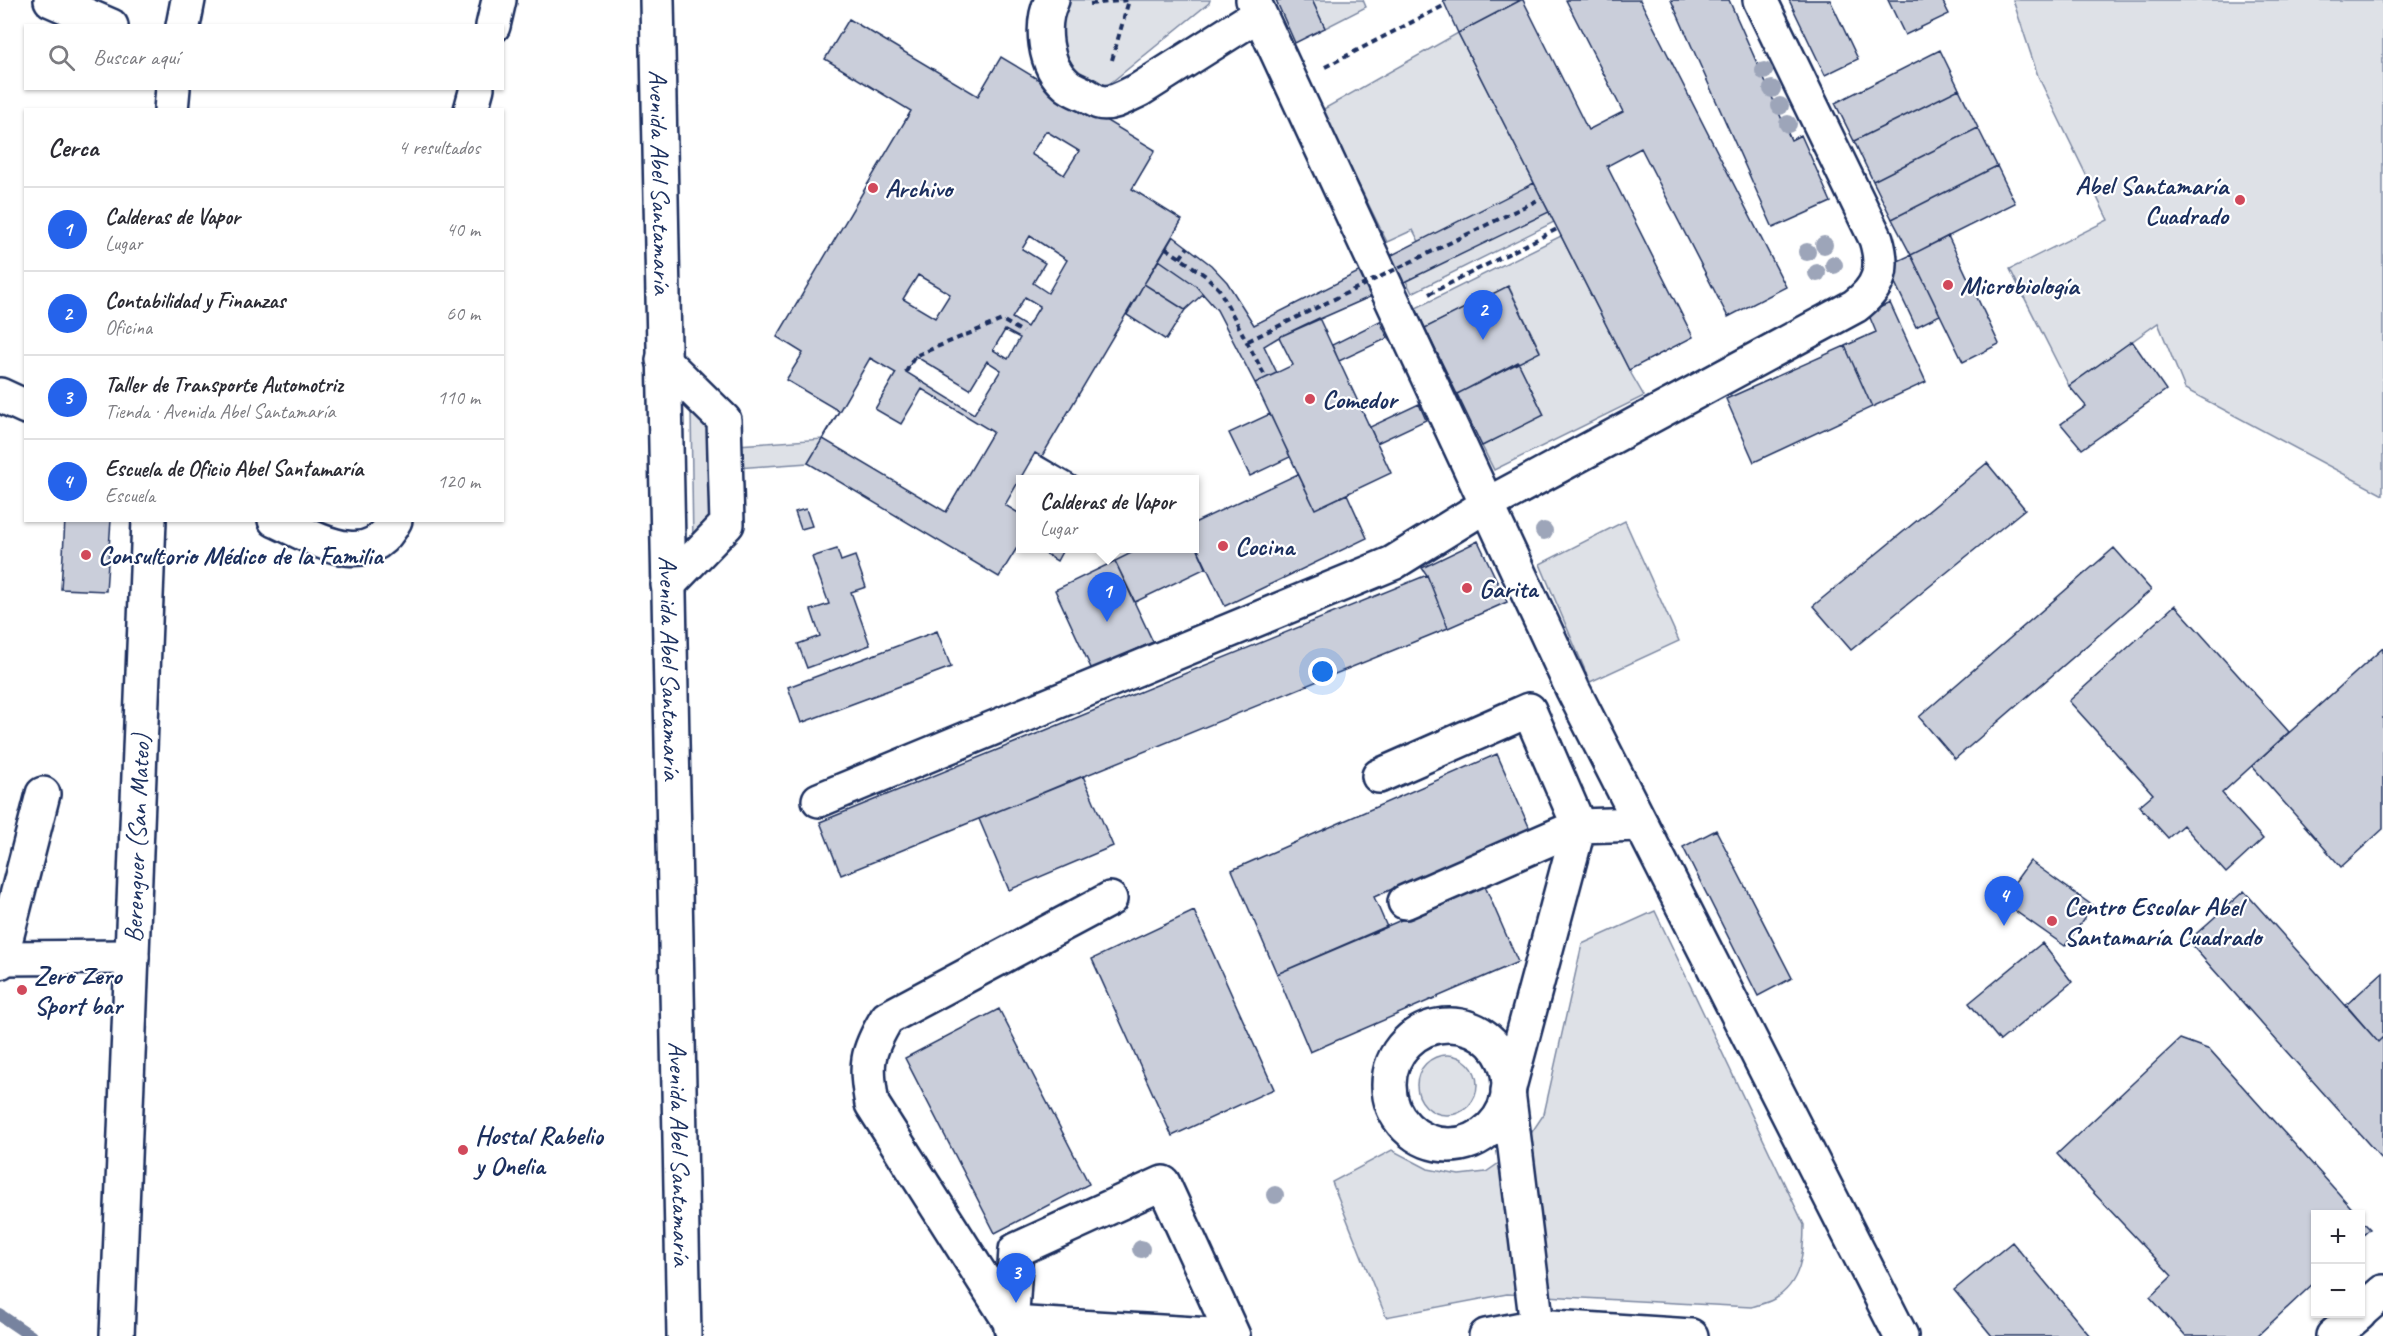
<!DOCTYPE html>
<html lang="es">
<head>
<meta charset="utf-8">
<style>
  body { margin:0; font-family:Caveat,sans-serif; background:#f2f2f3; color:#2b2b33 }
  .controls { position:absolute; right:18px; bottom:18px; display:grid; overflow:hidden; border-radius:0px; box-shadow:0 2px 4px #0004 }
  .controls button { width:54px; height:54px; display:grid; place-items:center; padding:0; border:0; border-bottom:2px solid #e1e1e2; background:#fff; color:#2b2b33; font:30px sans-serif }
  .you { position:absolute; left:1323px; top:672px; width:21px; height:21px; margin:-15px; border:4px solid #fff; border-radius:50%; background:#1a73e8; box-shadow:0 0 0 9px #1a73e833 }
  .badge { display:grid; place-items:center; width:39px; height:39px; border-radius:50%; background:#2563eb; color:#fff; font-size:20px; font-weight:700 }
  .pin { position:absolute; translate:-50% -50px; filter:drop-shadow(0 2px 3px #0008) }
  .pin::after { content:''; position:absolute; top:32px; width:21px; height:18px; background:inherit; clip-path:polygon(0 0,100% 0,50% 100%) }
  .popup { position:absolute; left:1016px; top:475px; width:183px; height:78px; box-sizing:border-box; display:grid; place-content:center; border-radius:0px; background:#fff; filter:drop-shadow(0 2px 4px #0005); font-size:20px; white-space:nowrap; color:#7c7c81 }
  .popup b { font-size:22px; color:#2b2b33 }
  .popup::after { content:''; position:absolute; left:50%; top:100%; margin-left:-12px; border:12px solid transparent; border-top-color:#fff }
  .list { margin:0; padding:0; list-style:none }
  h2 { display:flex; justify-content:space-between; align-items:center; height:78px; margin:0; padding:0 24px; font-size:26px }
  h2 small { font-size:20px; font-weight:400; color:#7c7c81 }
  .list li { display:grid; grid-template-columns:39px 1fr auto; gap:18px; align-items:center; box-sizing:border-box; height:84px; padding:0 24px; border-top:2px solid #e1e1e2 }
  .list b { display:block; font-size:22px; white-space:nowrap }
  .list p { margin:0; font-size:20px; white-space:nowrap; color:#7c7c81 }
  .list em { font-size:20px; font-style:normal; color:#7c7c81 }
  .icon { flex:none; width:33px; height:33px; fill:none; stroke:currentColor; stroke-width:2; stroke-linecap:round; stroke-linejoin:round }
  .map { position:relative; flex:none; width:2383px; height:1336px; overflow:hidden }
  .search { position:absolute; background:#fff; box-shadow:0 2px 4px #0004; left:24px; top:24px; width:480px; height:66px; display:flex; align-items:center; gap:15px; box-sizing:border-box; padding:0 21px; border-radius:0px; color:#7c7c81; font-size:22px }
  .panel { position:absolute; background:#fff; box-shadow:0 2px 4px #0004; left:24px; top:108px; width:480px; height:414px; border-radius:0px }
  .map>svg:first-child { display:block }
  .green { fill:#dee1e7; stroke:#7c88a2; stroke-width:1.5 }
  .lines { fill:none; stroke-linecap:round; stroke-linejoin:round }
  .stream { stroke:#77839f; stroke-width:12 }
  .building { fill:#caceda; stroke:#1b2f5e; stroke-width:1.5; fill-rule:evenodd }
  .minor-casing { stroke:#1b2f5e; stroke-width:38 }
  .major-casing { stroke:#1b2f5e; stroke-width:38 }
  .path { stroke:#1b2f5e; stroke-width:4; stroke-dasharray:6 4.5; stroke-linecap:butt }
  .minor { stroke:#fff; stroke-width:33 }
  .major { stroke:#fff; stroke-width:33 }
  .path-bridge { stroke:#1b2f5e; stroke-width:4; stroke-dasharray:6 4.5; stroke-linecap:butt }
  .tree { fill:#9da5b9 }
  .poi-dot { fill:#d1495b; stroke:#fff; stroke-width:2 }
  .labels { text-anchor:middle; stroke-width:4.5; stroke-linejoin:round; paint-order:stroke }
  .street-label { font-size:26px; fill:#1b2f5e; stroke:#fff }
  .poi-label { font-size:26px; font-weight:bold; fill:#1b2f5e; stroke:#fff; text-anchor:start }
</style>
</head>
<body>
<div class="map">
<svg width="2383" height="1336" viewBox="0 0 2383 1336">
  <rect width="100%" height="100%" fill="#fff"/>
  <filter id="ink" filterUnits="userSpaceOnUse"><feTurbulence type="fractalNoise" baseFrequency=".0167" numOctaves="2"/><feDisplacementMap in="SourceGraphic" scale="12" xChannelSelector="R" yChannelSelector="G"/><feConvolveMatrix kernelMatrix="1 2 1 2 8 2 1 2 1" color-interpolation-filters="sRGB"/></filter>
  <g filter="url(#ink)">
    <path class="green" d="M1064 0H1210L1209 3 1108 85C1098 82 1084 81 1076 75 1051 57 1059 26 1064 0Z
      M1312 0H1363L1366 7 1325 28Z
      M2013 0H2383V495L2185 389 2158 323 2069 386 2010 269 2108 220 2038 76Z
      M1458 33 1554 222 1412 293 1406 281 1432 267 1413 230 1387 242 1322 110Z
      M1561 236 1629 370 1644 396 1494 470 1482 446 1544 415 1518 362 1540 351 1509 287 1425 328 1416 308Z
      M691 410 714 433 716 519 693 544Z
      M823 439 808 463 737 468V445Z
      M1625 521 1679 641 1590 682 1540 564Z
      M1655 911 1804 1225C1804 1253 1801 1284 1774 1299 1767 1303 1758 1305 1751 1307L1507 1294 1386 1317 1332 1182 1392 1150 1428 1169 1459 1175 1486 1172 1522 1147 1544 1114 1582 944Z
      M1417 1085a30 30 0 1 1 60 0a30 30 0 1 1-60 0Z"/>
    <g class="lines">
      <path class="stream" d="M0 1315 31 1336"/>
    </g>
    <path class="building" d="M1276 0H1312L1325 28 1295 43Z
      M1443 0H1521L1458 33Z
      M1521 0H1523L1588 130 1623 112 1566 0H1640L1786 287 1728 317 1641 148 1607 166 1693 337 1629 370 1458 33Z
      M1671 0H1729L1791 140 1801 135 1831 202 1773 228Z
      M1789 0H1830L1858 59 1825 75Z
      M1888 0H1942L1949 14 1905 35Z
      M849 19 978 96 1001 57 1155 150 1132 189 1182 220 1042 456 1082 480H1020V543L999 577 808 463 839 411 786 380 803 353 777 337 911 111 825 59ZM1046 131 1079 151 1064 175 1031 154ZM1030 236 1067 260 1048 293 1033 283 1045 263 1022 249ZM918 275 950 294 935 318 903 299ZM1025 297 1040 306 1027 327 1012 318ZM1005 330 1020 338 1008 359 993 350ZM915 356 970 389 987 361 1001 370 974 414 906 372Z
      M1940 50 1959 89 1854 141 1835 103Z
      M1959 89 1978 128 1873 181 1854 141Z
      M1978 128 1997 166 1892 219 1873 181Z
      M1997 166 2015 203 1911 255 1892 219Z
      M1534 183 1549 212 1406 281 1279 337 1264 346 1277 373 1255 383 1217 310 1195 285 1159 260 1173 236 1211 265 1227 282 1254 325Z
      M1948 236 1999 344 1963 362 1911 255Z
      M1911 255 1940 315 1916 327 1887 266Z
      M1159 260 1195 285 1203 294 1185 310 1144 284Z
      M1144 284 1185 310 1166 340 1127 315Z
      M1508 286 1540 352 1457 394 1425 328Z
      M1890 303 1926 382 1872 407 1845 346 1876 332 1868 313Z
      M1319 318 1391 473 1315 509 1255 383 1293 365 1279 337Z
      M1380 321 1388 338 1339 361 1332 345Z
      M2132 341 2166 390 2082 449 2061 424 2086 406 2069 386Z
      M1845 346 1872 407 1754 462 1726 399Z
      M870 358 896 373 875 409 901 424 922 389 993 432 946 512 823 439Z
      M1518 362 1544 415 1482 446 1457 394Z
      M1419 404 1426 420 1377 443 1370 427Z
      M1270 414 1290 457 1250 476 1229 433Z
      M1035 453 1082 480H1020V514L1005 505Z
      M1987 463 2025 509 1851 650 1813 606Z
      M1298 474 1315 509 1347 494 1367 538 1225 606 1194 541V523Z
      M806 509 812 526 801 529 795 512Z
      M65 520H111L106 591 61 589Z
      M1194 541 1206 568 1135 602 1115 561 1141 548H1194Z
      M1478 541 1507 602 1448 628 1427 575 1422 568Z
      M1036 548H1064L1057 561Z
      M2114 548 2151 590 1955 759 1919 717Z
      M837 549 841 561 855 556 866 587 851 592 870 645 807 668 798 644 820 636 811 610 829 604 812 557Z
      M1115 561 1153 642 1092 670 1055 590Z
      M1427 575 1448 628 841 875 820 822Z
      M2175 605 2289 732 2222 793 2263 839 2226 873 2183 825 2168 838 2139 806 2153 794 2069 701Z
      M937 631 951 667 801 723 788 687Z
      M2383 648V829L2341 867 2252 766Z
      M1497 754 1530 829 1374 897 1387 927 1277 974 1232 870Z
      M1083 776 1113 846 1009 890 979 819Z
      M1716 830 1792 978 1758 996 1683 847Z
      M2030 861 2093 906 2065 946 2001 901Z
      M1484 884 1518 962 1310 1052 1277 974Z
      M2244 891 2378 1042 2383 1037V1160L2188 941Z
      M1194 911 1274 1089 1172 1136 1092 959Z
      M2042 943 2072 982 2000 1041 1969 1003Z
      M2383 972V1037L2378 1042 2346 1005Z
      M999 1009 1089 1184 995 1233 905 1058Z
      M2180 1039 2210 1050 2357 1214H2316V1281L2257 1336H2185L2150 1297 2172 1276 2057 1154Z
      M2360 1219 2370 1229 2360 1238Z
      M2012 1242 2090 1336H1992L1954 1290Z"/>
    <g class="lines">
      <defs>
        <g id="minor">
          <path d="M51 0 111 26"/>
          <path d="M1052 0C1040 24 1044 66 1066 84 1071 89 1080 92 1086 95 1090 97 1095 101 1099 102 1111 106 1128 95 1139 90L1259 14"/>
          <path d="M1253 0 1573 690 1901 1336"/>
          <path d="M183 26 188 0"/>
          <path d="M493 26 499 0"/>
          <path d="M171 110 173 88"/>
          <path d="M471 110 477 88"/>
          <path d="M663 360 724 420 727 524 668 585"/>
          <path d="M0 395 26 407"/>
          <path d="M275 520C315 538 368 574 395 520"/>
          <path d="M1379 776 1529 710 1579 826 1405 902"/>
          <path d="M819 800 1393 563 1488 504 1855 306C1880 287 1885 269 1876 239L1760 0"/>
          <path d="M1110 899 887 1018C866 1053 865 1064 872 1104L1011 1323 1228 1336"/>
          <path d="M1 958 132 957"/>
          <path d="M0 962 43 794"/>
          <circle cx="1449" cy="1085" r="60"/>
          <path d="M2360 1312 2383 1292"/>
          <path d="M1537 1326 1508 1091 1579 826 1641 824"/>
          <path d="M1011 1328 1016 1250 1163 1183 1233 1336"/>
          <path id="s1" d="M117 1336 149 520"/>
          <path d="M1486 1336 1537 1326 1691 1336"/>
          <path d="M2333 1336 2359 1314"/>
        </g>
        <g id="major">
          <path id="s2" d="M657 0 684 1336"/>
        </g>
      </defs>
      <use href="#minor" class="minor-casing"/>
      <use href="#major" class="major-casing"/>
      <path class="path" d="M1090 4 1128 0
        M1112 60 1129 0
        M1325 67 1445 5
        M1166 248 1206 276 1219 289 1266 378
        M1180 258 1188 247
        M1429 294 1557 229
        M906 372 915 356 1002 320 1023 332"/>
      <use href="#minor" class="minor"/>
      <use href="#major" class="major"/>
      <path class="path-bridge" d="M1248 341 1542 198"/>
    </g>
    <g class="tree">
      <circle cx="1764" cy="71" r="9"/>
      <circle cx="1772" cy="89" r="9"/>
      <circle cx="1780" cy="106" r="9"/>
      <circle cx="1788" cy="124" r="9"/>
      <circle cx="1824" cy="245" r="9"/>
      <circle cx="1807" cy="252" r="9"/>
      <circle cx="1834" cy="265" r="9"/>
      <circle cx="1817" cy="273" r="9"/>
      <circle cx="1544" cy="531" r="9"/>
      <circle cx="1275" cy="1195" r="9"/>
      <circle cx="1141" cy="1249" r="9"/>
    </g>
  </g>
  <g class="poi-dot">
    <circle cx="873" cy="188" r="6"/>
    <circle cx="2240" cy="200" r="6"/>
    <circle cx="1948" cy="285" r="6"/>
    <circle cx="1310" cy="399" r="6"/>
    <circle cx="1223" cy="546" r="6"/>
    <circle cx="86" cy="555" r="6"/>
    <circle cx="1467" cy="588" r="6"/>
    <circle cx="2052" cy="921" r="6"/>
    <circle cx="22" cy="990" r="6"/>
    <circle cx="463" cy="1150" r="6"/>
  </g>
  <g class="labels">
    <g class="street-label">
      <text dy="9" stroke="none"><textPath href="#s2" startOffset="182">Avenida Abel Santamaría</textPath></text>
      <text dy="9" stroke="none"><textPath href="#s2" startOffset="668">Avenida Abel Santamaría</textPath></text>
      <text dy="9" stroke="none"><textPath href="#s1" startOffset="498">Berenguer (San Mateo)</textPath></text>
      <text dy="9" stroke="none"><textPath href="#s2" startOffset="1154">Avenida Abel Santamaría</textPath></text>
    </g>
    <g class="poi-label">
      <text x="2228" y="194" text-anchor="end">Abel Santamaría<tspan x="2228" dy="30">Cuadrado</tspan></text>
      <text x="885" y="197">Archivo</text>
      <text x="1960" y="294">Microbiología</text>
      <text x="1322" y="408">Comedor</text>
      <text x="1235" y="555">Cocina</text>
      <text x="98" y="564">Consultorio Médico de la Familia</text>
      <text x="1479" y="597">Garita</text>
      <text x="2064" y="915">Centro Escolar Abel<tspan x="2064" dy="30">Santamaría Cuadrado</tspan></text>
      <text x="34" y="984">Zero Zero<tspan x="34" dy="30">Sport bar</tspan></text>
      <text x="475" y="1144">Hostal Rabelio<tspan x="475" dy="30">y Onelia</tspan></text>
    </g>
  </g>
</svg>
<div class="controls">
<button>+</button>
<button>−</button>
</div>
<div class="you"></div>
<div class="pin badge" style="left:1107px;top:622px">1</div>
<div class="popup"><b>Calderas de Vapor</b>Lugar</div>
<div class="pin badge" style="left:1483px;top:340px">2</div>
<div class="pin badge" style="left:1016px;top:1303px">3</div>
<div class="pin badge" style="left:2004px;top:926px">4</div>
<div class="search"><svg class="icon" aria-label="search" viewBox="0 0 24 24"><circle cx="10" cy="10" r="6"/><path d="M15 15l6 6"/></svg>Buscar aquí</div>
<section class="panel">
<h2>Cerca<small>4 resultados</small></h2>
<ul class="list">
<li><span class="badge">1</span><div><b>Calderas de Vapor</b><p>Lugar</p></div><em>40 m</em></li>
<li><span class="badge">2</span><div><b>Contabilidad y Finanzas</b><p>Oficina</p></div><em>60 m</em></li>
<li><span class="badge">3</span><div><b>Taller de Transporte Automotriz</b><p>Tienda · Avenida Abel Santamaría</p></div><em>110 m</em></li>
<li><span class="badge">4</span><div><b>Escuela de Oficio Abel Santamaría</b><p>Escuela</p></div><em>120 m</em></li>
</ul>
</section>
</div>
</body>
</html>
